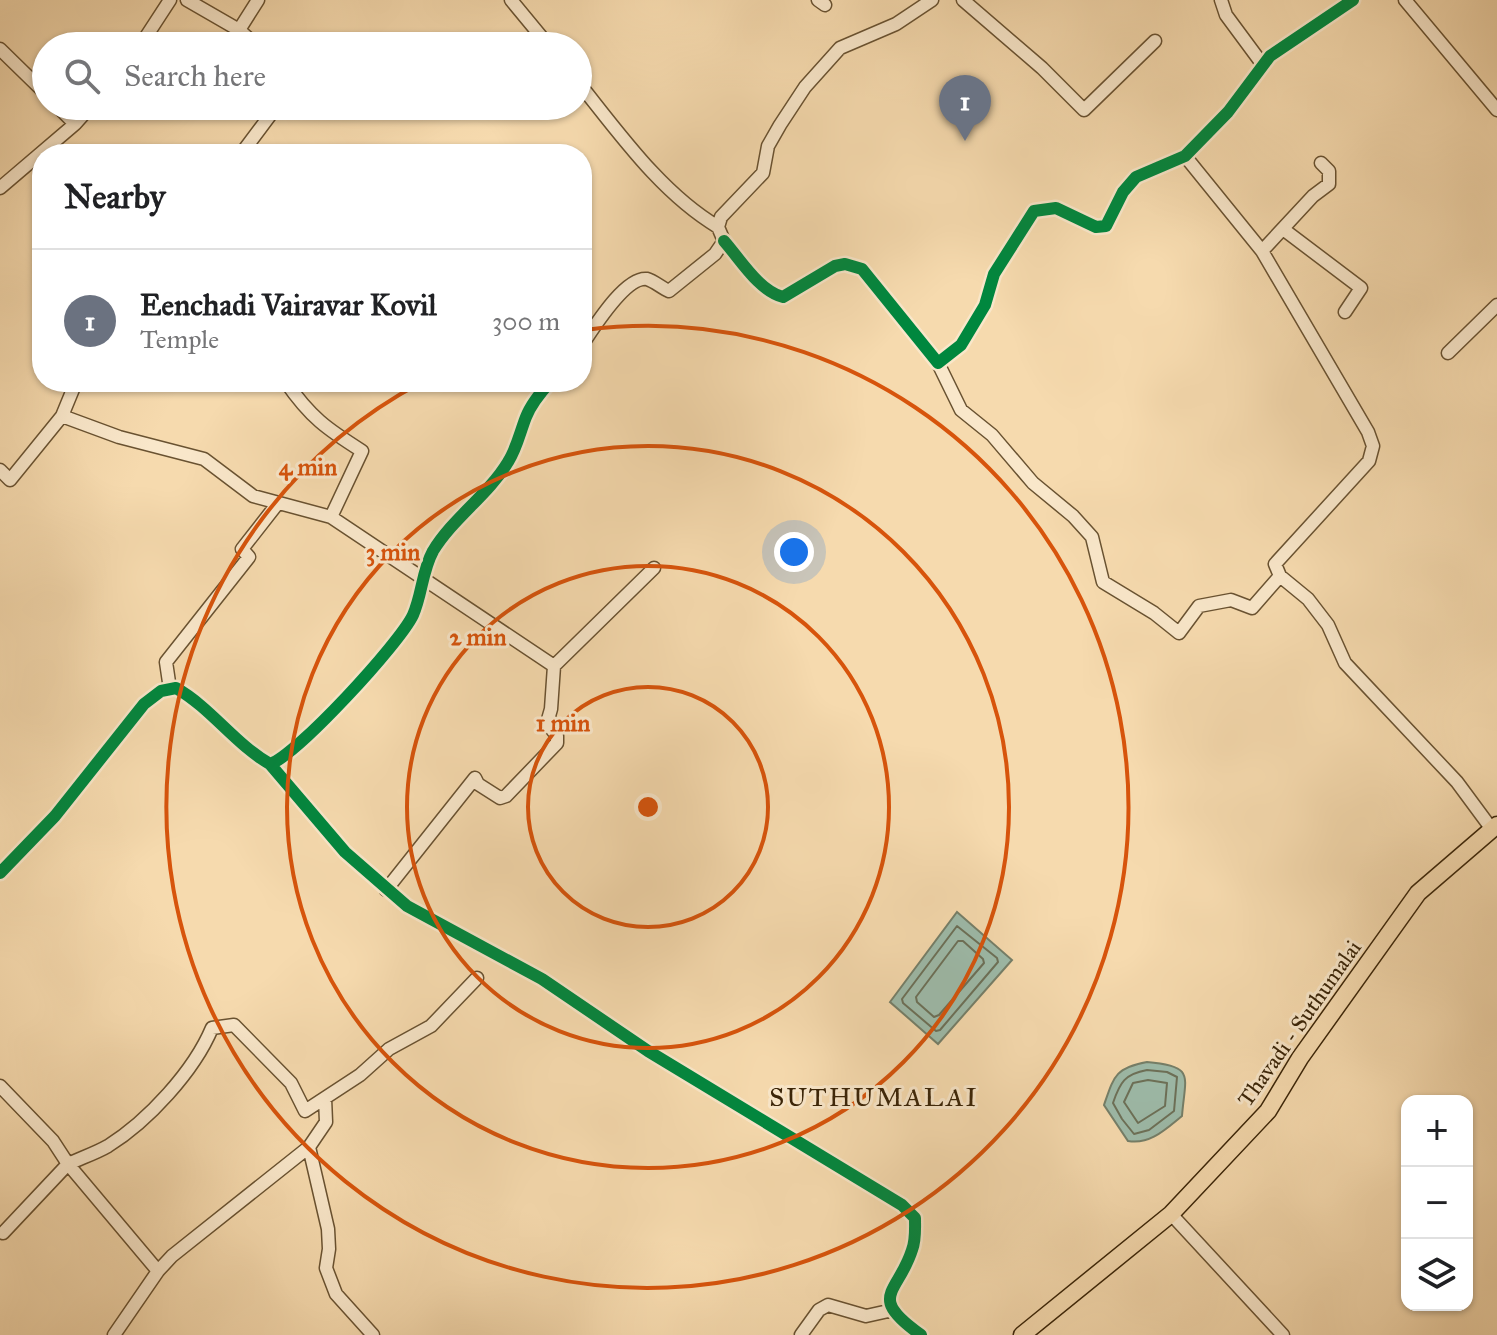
<!DOCTYPE html>
<html lang="en">
<head>
<meta charset="utf-8">
<style>
  body { margin:0; font-family:"IM FELL Great Primer",serif; background:#f6f6f6; color:#202124 }
  .controls { position:absolute; right:24px; bottom:24px; display:grid; overflow:hidden; border-radius:16px; box-shadow:0 2px 6px #0004 }
  .controls button { width:72px; height:72px; display:grid; place-items:center; padding:0; border:0; border-bottom:2px solid #e0e0e0; background:#fff; color:#202124; font:40px sans-serif }
  .you { position:absolute; left:794px; top:552px; width:28px; height:28px; margin:-20px; border:6px solid #fff; border-radius:50%; background:#1a73e8; box-shadow:0 0 0 12px #1a73e833 }
  .badge { display:grid; place-items:center; width:52px; height:52px; border-radius:50%; background:#d93025; color:#fff; font-size:26px; font-weight:700 }
  .pin { position:absolute; translate:-50% -66px; filter:drop-shadow(0 2px 4px #0008) }
  .pin::after { content:''; position:absolute; top:42px; width:28px; height:24px; background:inherit; clip-path:polygon(0 0,100% 0,50% 100%) }
  .list { margin:0; padding:0; list-style:none }
  h2 { display:flex; justify-content:space-between; align-items:center; height:104px; margin:0; padding:0 32px; font-size:34px }
  h2 small { font-size:26px; font-weight:400; color:#757577 }
  .list li { display:grid; grid-template-columns:52px 1fr auto; gap:24px; align-items:center; box-sizing:border-box; height:144px; padding:0 32px; border-top:2px solid #e0e0e0 }
  .list b { display:block; font-size:30px; white-space:nowrap }
  .list p { margin:0; font-size:26px; white-space:nowrap; color:#757577 }
  .list em { font-size:26px; font-style:normal; color:#757577 }
  .icon { flex:none; width:44px; height:44px; fill:none; stroke:currentColor; stroke-width:2; stroke-linecap:round; stroke-linejoin:round }
  .map { position:relative; flex:none; width:1497px; height:1335px; overflow:hidden }
  .search { position:absolute; background:#fff; box-shadow:0 2px 6px #0004; left:32px; top:32px; width:560px; height:88px; display:flex; align-items:center; gap:20px; box-sizing:border-box; padding:0 28px; border-radius:44px; color:#757577; font-size:30px }
  .panel { position:absolute; background:#fff; box-shadow:0 2px 6px #0004; left:32px; top:144px; width:560px; height:248px; border-radius:32px }
  .map>svg:first-child { display:block }
  .water { fill:#9dbbaa; stroke:#757f69; stroke-width:2 }
  .lines { fill:none; stroke-linecap:round; stroke-linejoin:round }
  .shore { stroke:#6c7058; stroke-width:2 }
  .minor-casing { stroke:#695231; stroke-width:15 }
  .major-casing { stroke:#3a2407; stroke-width:19 }
  .minor { stroke:#f9e7ca; stroke-width:12 }
  .major { stroke:#f6daae; stroke-width:16 }
  .cycleway-casing { stroke:#f9e7ca; stroke-width:17 }
  .cycleway { stroke:#00873e; stroke-width:12 }
  .ring { fill:none; stroke:#d7540c; stroke-width:4 }
  .labels { text-anchor:middle; stroke-width:6; stroke-linejoin:round; paint-order:stroke }
  .street-label { font-size:22px; fill:#3a2407; stroke:#f9e7ca }
  .quarter-label { font-size:26px; letter-spacing:2px; fill:#3a2407; stroke:#f9e7ca }
  .centre { fill:#d7540c; stroke:#f9e7ca; stroke-width:4 }
  .ring-label { font-size:24px; text-anchor:middle; font-weight:bold; fill:#d7540c; stroke:#f9e7ca; stroke-width:6; stroke-linejoin:round; paint-order:stroke }
</style>
</head>
<body>
<div class="map">
<svg width="1497" height="1335" viewBox="0 0 1497 1335">
  <rect width="100%" height="100%" fill="#f6daae"/>
  <filter id="stains"><feTurbulence type="fractalNoise" baseFrequency=".0025" numOctaves="4"/><feColorMatrix values="0 0 0 0 .2 0 0 0 0 .09 0 0 0 0 .02 0 0 0 .5 -.17"/></filter>
  <radialGradient id="worn" r=".72"><stop offset=".6" stop-color="#630" stop-opacity="0"/><stop offset="1" stop-color="#630" stop-opacity=".3"/></radialGradient>
  <path class="water" d="M957 912 1012 960 938 1044 890 1002Z
    M1147 1062C1196 1066 1185 1076 1182 1116 1166 1129 1150 1145 1128 1141L1104 1105C1114 1076 1115 1068 1147 1062Z"/>
  <g class="lines">
    <path class="shore" d="M957 926 997 958 998 962 940 1030 936 1031 903 1003 902 999Z
      M958 941H963L983 959 984 963 939 1015 934 1017 917 1002 916 997Z
      M1147 1070 1167 1072 1177 1077 1174 1111 1149 1130 1134 1134 1122 1119 1113 1103C1120 1082 1125 1074 1147 1070Z
      M1148 1080 1167 1083 1165 1106 1138 1123 1124 1102 1133 1083Z"/>
    <defs>
      <path id="minor" d="M187 0 239 30 258 0
        M511 0 549 46
        M818 0 825 5
        M963 0 1042 68 1084 110 1155 41
        M1221 0 1226 15 1263 65
        M1405 0 1497 110
        M239 30 257 46
        M140 46 170 0
        M0 49 46 94
        M578 82C619 133 661 193 718 227
        M57 106 75 124
        M241 154 277 106
        M1185 156 1262 251 1368 432 1373 446 1369 461 1275 564 1280 576 1308 599 1328 625 1345 663 1457 782 1491 828
        M0 188 75 124 91 106
        M1283 229 1361 288 1345 312
        M724 241C740 259 759 291 783 297L835 266 845 264 862 269 938 363 961 345 985 305 994 274 1034 211 1056 208 1096 227 1106 226 1123 192 1136 177 1185 156 1228 112 1270 56 1353 0
        M1262 251 1313 196 1329 184V171L1321 163
        M582 345C593 329 625 276 647 279 654 281 662 288 669 291L715 254 724 241 718 227 721 217 763 173 768 146 780 125 805 87 840 48 896 24 932 0
        M1448 353 1497 305
        M938 363 961 410 992 435 1033 483 1073 516 1092 537 1103 582 1154 613 1179 633 1199 606 1231 600 1252 608 1280 576
        M286 382C310 417 327 429 362 451L331 517
        M62 416 119 437 204 459 253 496 331 517 554 666
        M0 470 10 480 62 416 76 382
        M170 689 166 662 249 557 242 549 278 503
        M270 764 345 852 407 906 542 979 648 1051 902 1205 915 1218C915 1229 916 1240 912 1250 898 1294 866 1296 921 1335
        M0 873 55 816 144 704 161 691 176 688C211 708 235 744 270 764 296 756 400 643 413 615 422 595 422 571 433 551 453 518 488 495 508 462 517 448 520 432 526 417 531 404 541 392 550 382
        M386 890 475 778 478 784 500 798 506 796 557 743V736L547 723 551 709 554 666 654 568
        M0 1086 53 1141 68 1164 3 1233
        M309 1147 328 1229 329 1249 326 1268 336 1294 373 1335
        M1171 1214 1283 1335
        M158 1271 68 1164C81 1158 96 1153 108 1146 148 1121 194 1071 212 1028L234 1025 291 1083 305 1111 360 1075 389 1049 431 1026 477 978
        M114 1335 158 1271 172 1256 309 1147 326 1122 325 1098
        M801 1335 819 1310 828 1305 866 1316 893 1310"/>
      <path id="major" d="M1022 1335 1171 1214 1268 1111 1300 1058 1418 893 1497 825"/>
    </defs>
    <use href="#minor" class="minor-casing"/>
    <use href="#major" class="major-casing"/>
    <use href="#minor" class="minor"/>
    <use href="#major" class="major"/>
    <defs>
      <path id="cycleway" d="M724 241C740 259 759 291 783 297L835 266 845 264 862 269 938 363 961 345 985 305 994 274 1034 211 1056 208 1096 227 1106 226 1123 192 1136 177 1185 156 1228 112 1270 56 1353 0
        M270 764 345 852 407 906 542 979 648 1051 902 1205 915 1218C915 1229 916 1240 912 1250 898 1294 866 1296 921 1335
        M0 873 55 816 144 704 161 691 176 688C211 708 235 744 270 764 296 756 400 643 413 615 422 595 422 571 433 551 453 518 488 495 508 462 517 448 520 432 526 417 531 404 541 392 550 382"/>
    </defs>
    <use href="#cycleway" class="cycleway-casing"/>
    <use href="#cycleway" class="cycleway"/>
  </g>
  <g class="ring">
    <circle cx="648" cy="807" r="120"/>
    <circle cx="648" cy="807" r="241"/>
    <circle cx="648" cy="807" r="361"/>
    <path d="M585 330A481 481 0 1 1 422 382"/>
  </g>
  <g class="labels">
    <g class="street-label">
      <text transform="translate(1299 1023) rotate(-55)" y="8">Thavadi - Suthumalai</text>
    </g>
    <g class="quarter-label">
      <text x="874" y="1106">SUTHUMALAI</text>
    </g>
  </g>
  <circle cx="648" cy="807" r="12" class="centre"/>
  <g class="ring-label">
    <text x="308" y="475">4 min</text>
    <text x="393" y="560">3 min</text>
    <text x="478" y="645">2 min</text>
    <text x="563" y="731">1 min</text>
  </g>
  <rect width="100%" height="100%" filter="url(#stains)"/>
  <rect width="100%" height="100%" fill="url(#worn)"/>
</svg>
<div class="controls">
<button>+</button>
<button>−</button>
<button><svg class="icon" aria-label="layers" viewBox="0 0 24 24"><path d="M12 4l9 5-9 5-9-5zM3 14l9 5 9-5"/></svg></button>
</div>
<div class="you"></div>
<div class="pin badge" style="left:965px;top:141px;background:#6b7280">1</div>
<div class="search"><svg class="icon" aria-label="search" viewBox="0 0 24 24"><circle cx="10" cy="10" r="6"/><path d="M15 15l6 6"/></svg>Search here</div>
<section class="panel">
<h2>Nearby<small></small></h2>
<ul class="list">
<li><span class="badge" style="background:#6b7280">1</span><div><b>Eenchadi Vairavar Kovil</b><p>Temple</p></div><em>300 m</em></li>
</ul>
</section>
</div>
</body>
</html>
